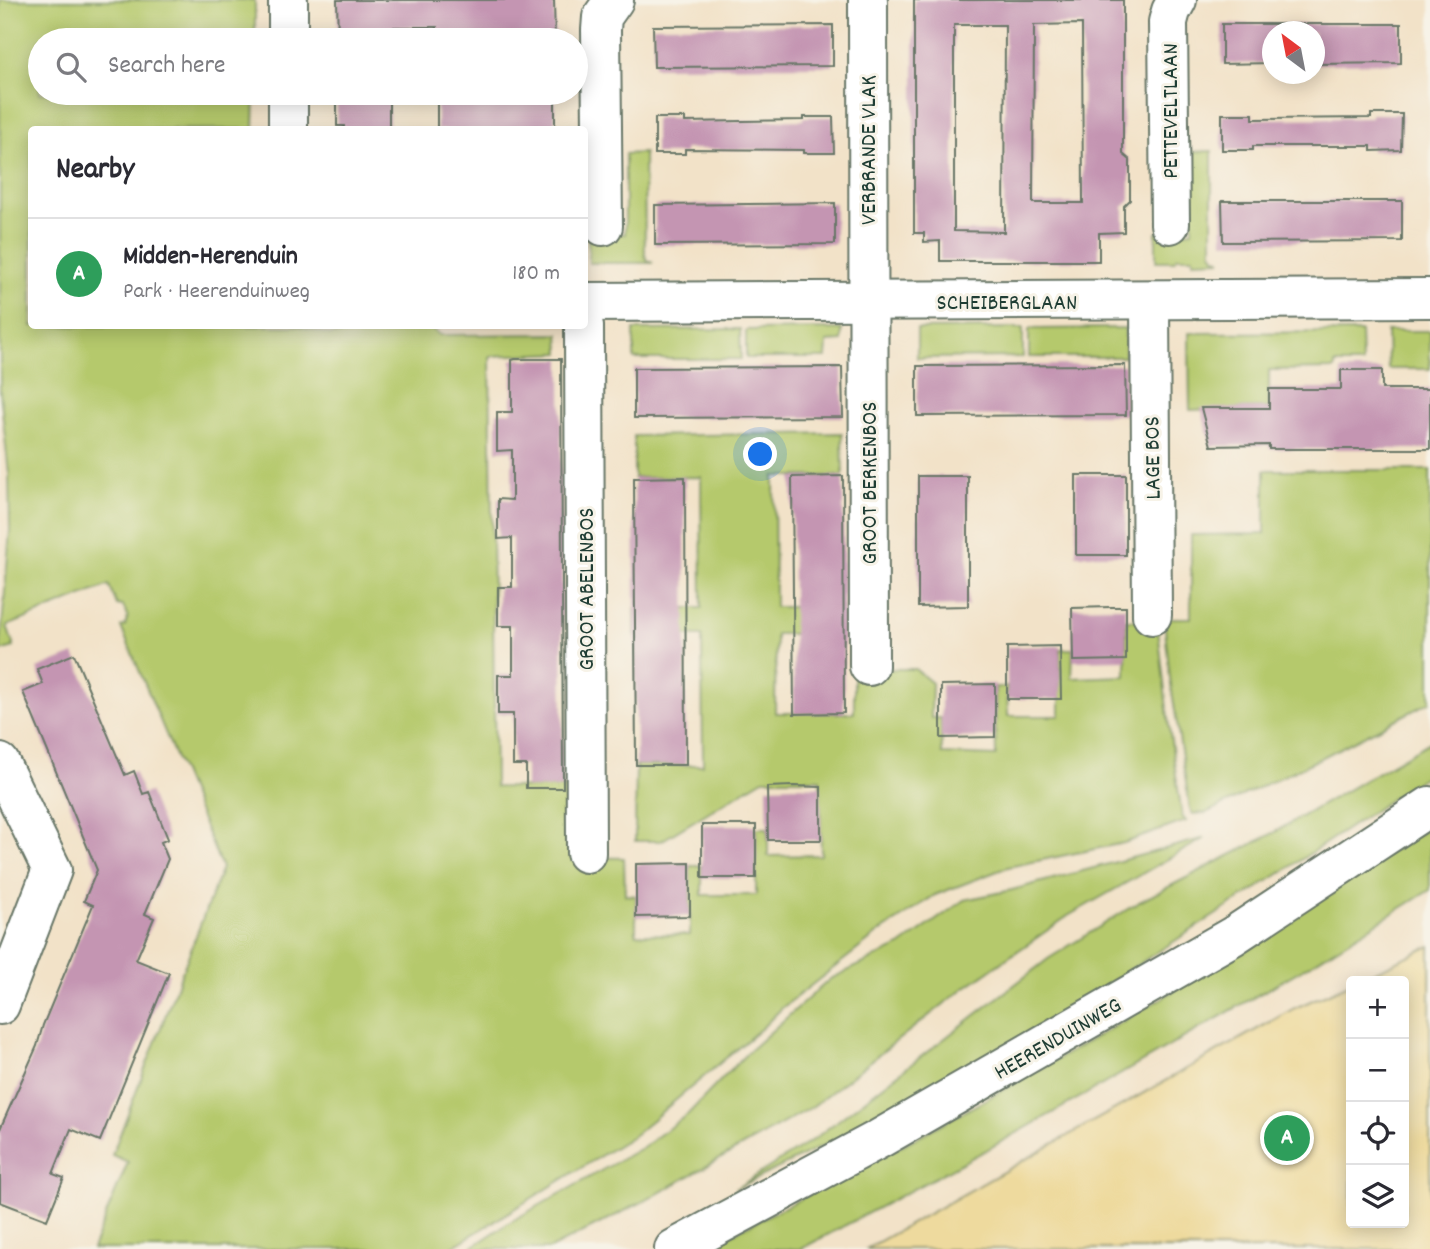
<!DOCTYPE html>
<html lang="en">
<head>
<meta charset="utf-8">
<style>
  body { margin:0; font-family:Dekko,sans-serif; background:#f7f7f7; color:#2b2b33 }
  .controls { position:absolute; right:21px; bottom:21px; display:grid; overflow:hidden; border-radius:7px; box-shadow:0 4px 18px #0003 }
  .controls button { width:63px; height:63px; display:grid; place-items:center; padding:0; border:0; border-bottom:2px solid #e1e1e2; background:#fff; color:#2b2b33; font:35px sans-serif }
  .compass { position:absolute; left:1262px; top:21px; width:63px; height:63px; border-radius:50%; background:#fff; box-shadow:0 4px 18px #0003; rotate:328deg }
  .you { position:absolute; left:761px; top:455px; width:24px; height:24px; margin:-18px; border:5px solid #fff; border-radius:50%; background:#1a73e8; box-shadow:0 0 0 10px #1a73e833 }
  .badge { display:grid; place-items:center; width:46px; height:46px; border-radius:50%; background:#111827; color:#fff; font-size:23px; font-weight:700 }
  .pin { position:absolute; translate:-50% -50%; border:4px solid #fff; box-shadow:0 2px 7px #0006 }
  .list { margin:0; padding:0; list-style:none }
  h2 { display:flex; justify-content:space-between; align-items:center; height:91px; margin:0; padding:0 28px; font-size:30px }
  h2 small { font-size:23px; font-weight:400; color:#7c7c81 }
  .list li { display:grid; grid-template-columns:46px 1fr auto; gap:21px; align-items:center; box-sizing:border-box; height:112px; padding:0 28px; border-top:2px solid #e1e1e2 }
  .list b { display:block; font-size:26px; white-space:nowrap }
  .list p { margin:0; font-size:23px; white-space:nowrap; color:#7c7c81 }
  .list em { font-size:23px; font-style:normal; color:#7c7c81 }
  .icon { flex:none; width:38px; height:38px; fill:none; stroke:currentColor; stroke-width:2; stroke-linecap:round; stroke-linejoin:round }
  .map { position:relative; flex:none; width:1430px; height:1249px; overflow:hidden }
  .search { position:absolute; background:#fff; box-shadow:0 4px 18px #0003; left:28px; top:28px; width:560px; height:77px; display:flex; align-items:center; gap:18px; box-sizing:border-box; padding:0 24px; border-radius:38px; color:#7c7c81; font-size:26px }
  .panel { position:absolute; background:#fff; box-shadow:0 4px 18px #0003; left:28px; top:126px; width:560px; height:203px; border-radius:7px }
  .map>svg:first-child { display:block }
  .green { fill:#b5c96c; stroke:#6a8350; stroke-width:2 }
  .sand { fill:#eeda9e; stroke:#868c69; stroke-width:2 }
  .building { fill:#c495b2; fill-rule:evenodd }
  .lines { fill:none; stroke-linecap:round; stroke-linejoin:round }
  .street-casing { stroke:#697768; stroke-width:42 }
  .secondary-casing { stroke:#697768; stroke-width:42 }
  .street { stroke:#fff; stroke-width:38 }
  .secondary { stroke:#fff; stroke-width:38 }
  .labels { text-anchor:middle; stroke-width:6; stroke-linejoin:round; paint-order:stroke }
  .street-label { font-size:23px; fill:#1f3d34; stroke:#f7f3e8 }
</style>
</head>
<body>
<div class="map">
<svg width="1430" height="1249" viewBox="0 0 1430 1249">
  <rect width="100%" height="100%" fill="#f7f3e8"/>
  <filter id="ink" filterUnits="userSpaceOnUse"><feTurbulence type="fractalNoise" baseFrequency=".0143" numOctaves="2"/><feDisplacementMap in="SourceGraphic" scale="14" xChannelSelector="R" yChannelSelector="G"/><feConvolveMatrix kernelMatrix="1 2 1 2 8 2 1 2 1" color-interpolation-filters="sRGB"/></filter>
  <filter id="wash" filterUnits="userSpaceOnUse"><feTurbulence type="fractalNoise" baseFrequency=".00686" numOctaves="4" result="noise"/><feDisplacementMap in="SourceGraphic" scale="28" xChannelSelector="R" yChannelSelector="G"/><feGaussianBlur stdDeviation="1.57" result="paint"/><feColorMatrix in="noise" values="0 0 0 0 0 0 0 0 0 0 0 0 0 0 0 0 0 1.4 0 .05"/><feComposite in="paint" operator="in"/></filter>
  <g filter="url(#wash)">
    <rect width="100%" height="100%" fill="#f2e2c8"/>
    <path class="green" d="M0 0H255V40H40V93H255L254 129 32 130V326H298L331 335 428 326 440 335 559 334 560 353 490 356 495 787 573 788 572 857 624 858 625 895 636 896V934L690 935V866H702V895H756V828H768V856L821 855 820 779H763L661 841H635L636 765H703L702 636 635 635V608H702L701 477 634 478V436L842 433 843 476H774L775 607H843V634H776L775 713H854V669H915L932 683 931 718H941L942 754 996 756 995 687H1007L1008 716H1060V649H1073L1072 678 1126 676V620H1157L1169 727 1182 816 1186 821 1124 843 1008 867 935 895 880 932 782 1008 763 1027 633 1136 449 1249H92L128 1162 112 1155 222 868 121 627 125 626 128 616 123 606 117 605 109 585 7 626 14 647 0 651 10 530 9 474 0 391Z
      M1212 151V251L1215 257 1221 260 1193 261V257H1176L1175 261H1156V233L1192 231V152Z
      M644 153 645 255 647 260 653 263H589L588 234H625V154Z
      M1023 328V357L917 358V329Z
      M1125 328V357H1029V329Z
      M740 329 741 359H634V330Z
      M842 329V341L827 342 826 358H746V330Z
      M1387 331H1430V369H1388Z
      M1361 332 1362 364H1335V369L1269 370V408L1190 410 1189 333Z
      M1265 470H1430V702L1319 759 1206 813 1193 814 1190 809 1170 678 1165 629 1166 618H1191V535L1265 534Z
      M1430 742V773L1290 867 1058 1016 874 1121 735 1189 814 1139 1048 959 1139 902 1266 837Z
      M1430 826V890L1301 970 1102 1085 990 1148 801 1249H702C880 1160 1056 1064 1226 959 1295 916 1362 870 1430 826Z
      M1205 838 1068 916 963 989 812 1107 648 1199 550 1249H469L510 1222 643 1147 688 1114 748 1052 830 979 900 946 964 900 1012 890Z"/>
    <path class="sand" d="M1430 946V1249H866L1295 1008 1351 983V1223H1404V981H1354Z"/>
    <g id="blocks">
      <path class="building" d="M337 0H554L555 40H437V27H394L390 40H344V37H338Z
        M914 0H1123V154L1130 160V200L1124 206V232L1099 233V261H940V241L924 242V233H914ZM1082 24 1083 203H1033L1034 25ZM954 25H1005L1004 232 954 231Z
        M1222 24H1401V63L1314 64V32H1272V63L1222 64Z
        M833 25V66L654 67 653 26Z
        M337 93H389V130H344V126H337Z
        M437 93H555V130H437Z
        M1222 114H1253V119L1371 118V114H1402L1401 150 1371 151V146H1253V150H1222Z
        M804 117H833L834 153H804V150L685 149V154H655V118H685V122L804 120Z
        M1222 201H1402V241L1223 242Z
        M835 203V244L655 245V205Z
        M515 359H561L563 788H526V765H513V714H498V675H513V626H498V587H512V538L498 539V499L512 500V450L497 451V412H512V360Z
        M1125 365 1126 415 917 416V366Z
        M842 367 843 417 634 418V368Z
        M1341 370H1382V389H1430V449H1269V445L1211 446 1201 408H1269V389H1341Z
        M1076 475H1126V555H1076Z
        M843 476 844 713 794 714 792 477Z
        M918 476H968V606L918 607Z
        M685 477 686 765H636L634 478Z
        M1111 607H1126V660L1073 661 1072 608Z
        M1060 646 1061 699H1007V647Z
        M74 654 125 775 134 771 143 794 149 792 168 839 161 842 168 859 145 914 154 918 136 960 169 973 100 1141 71 1129 53 1174 64 1178 47 1220 0 1202V1129L37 1046 43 1025 93 905 84 901 97 870 23 692 43 684 37 669Z
        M995 684V737L941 738V685Z
        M794 786 821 787V840H768L767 787Z
        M702 825H756V878H702Z
        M690 863V916L636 917V864Z"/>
    </g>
  </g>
  <g filter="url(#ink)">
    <use href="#blocks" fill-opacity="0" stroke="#697768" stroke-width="2"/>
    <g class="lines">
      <defs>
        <path id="street" d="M868 0 869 666
          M1170 224 1168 22 1171 11 1177 0
          M603 226 601 30 602 17 614 0
          M1150 300 1152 615
          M584 326 586 853
          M0 763 52 870 0 1005"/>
        <path id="secondary" d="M288 0V40
          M288 93V130
          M584 302 1430 298
          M674 1249 879 1139 1233 936 1430 806"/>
      </defs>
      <use href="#street" class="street-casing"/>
      <use href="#secondary" class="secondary-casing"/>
      <use href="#street" class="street"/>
      <use href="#secondary" class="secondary"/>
    </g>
  </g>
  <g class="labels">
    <g class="street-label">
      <text transform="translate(1169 111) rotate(-90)" y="8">PETTEVELTLAAN</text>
      <text transform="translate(867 150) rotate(-90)" y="8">VERBRANDE VLAK</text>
      <text x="1007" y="309">SCHEIBERGLAAN</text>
      <text transform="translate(1151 458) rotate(-91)" y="8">LAGE BOS</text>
      <text transform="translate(868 483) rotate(-90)" y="8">GROOT BERKENBOS</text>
      <text transform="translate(585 589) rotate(-90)" y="8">GROOT ABELENBOS</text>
      <text transform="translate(1057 1037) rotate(-30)" y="8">HEERENDUINWEG</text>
    </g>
  </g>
</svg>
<div class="controls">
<button>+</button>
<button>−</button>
<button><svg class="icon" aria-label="locate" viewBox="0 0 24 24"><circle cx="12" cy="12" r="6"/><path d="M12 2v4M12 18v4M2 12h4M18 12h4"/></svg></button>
<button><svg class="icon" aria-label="layers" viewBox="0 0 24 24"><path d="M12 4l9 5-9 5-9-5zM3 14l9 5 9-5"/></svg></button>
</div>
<svg class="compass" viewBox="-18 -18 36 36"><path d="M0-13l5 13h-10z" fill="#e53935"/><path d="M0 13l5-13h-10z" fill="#7c7c81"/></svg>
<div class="you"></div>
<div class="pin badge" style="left:1287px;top:1138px;background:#2e9e5b">A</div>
<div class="search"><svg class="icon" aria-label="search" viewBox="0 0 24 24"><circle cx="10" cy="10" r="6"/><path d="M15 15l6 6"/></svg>Search here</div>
<section class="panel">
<h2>Nearby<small></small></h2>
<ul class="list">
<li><span class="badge" style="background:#2e9e5b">A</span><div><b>Midden-Herenduin</b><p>Park · Heerenduinweg</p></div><em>180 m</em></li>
</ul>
</section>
</div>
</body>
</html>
